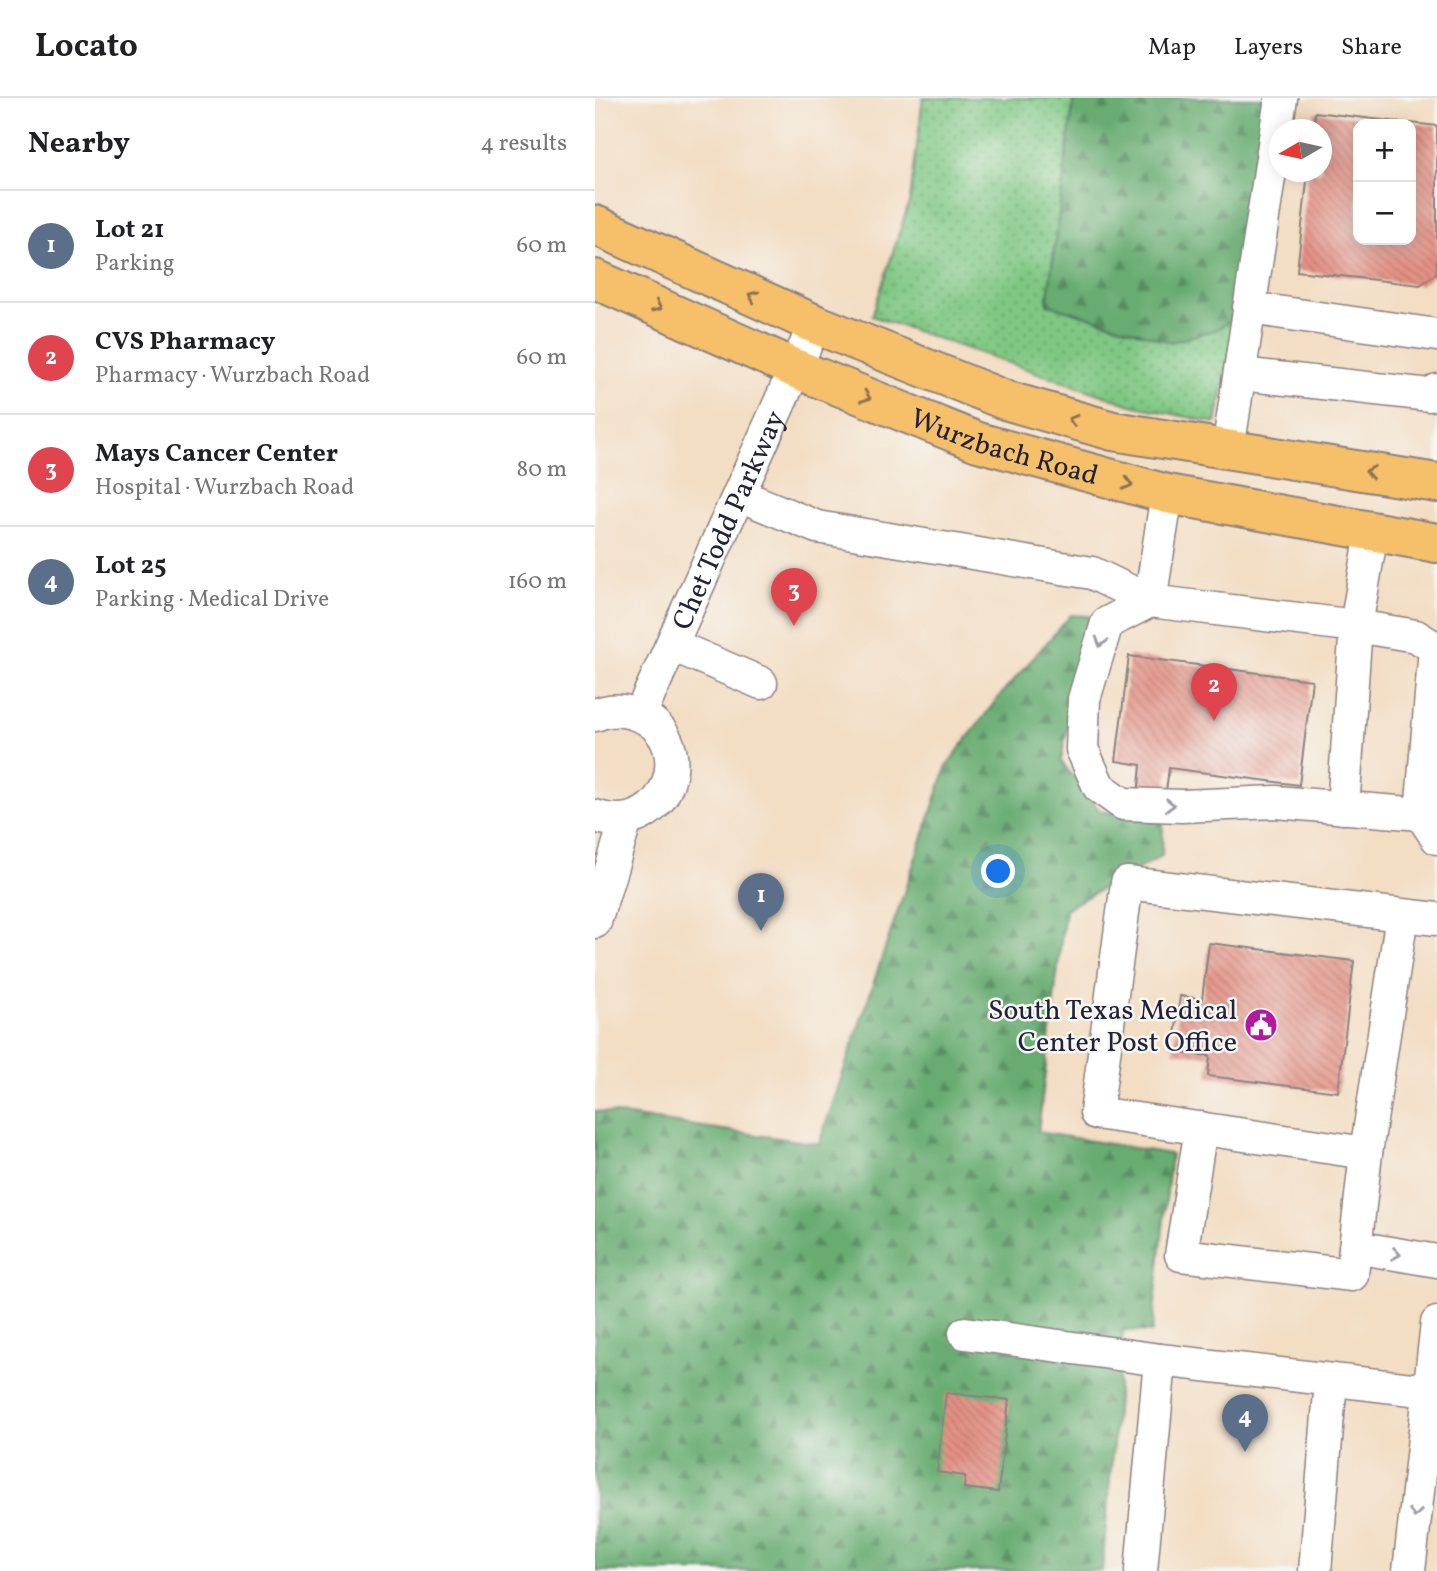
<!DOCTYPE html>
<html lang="en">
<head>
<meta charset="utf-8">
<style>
  body { margin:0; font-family:Vollkorn,serif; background:#f2f2f2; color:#202124 }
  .controls { position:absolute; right:21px; top:21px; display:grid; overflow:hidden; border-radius:14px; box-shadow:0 4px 18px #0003 }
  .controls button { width:63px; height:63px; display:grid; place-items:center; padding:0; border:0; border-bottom:2px solid #e0e0e0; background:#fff; color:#202124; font:35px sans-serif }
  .compass { position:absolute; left:674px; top:21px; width:63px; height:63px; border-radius:50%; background:#fff; box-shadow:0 4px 18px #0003; rotate:261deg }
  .you { position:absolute; left:404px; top:774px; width:24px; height:24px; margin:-18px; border:5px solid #fff; border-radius:50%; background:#1a73e8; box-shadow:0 0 0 10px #1a73e833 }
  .badge { display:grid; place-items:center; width:46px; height:46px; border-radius:50%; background:#b45309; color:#fff; font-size:23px; font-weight:700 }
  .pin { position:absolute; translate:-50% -58px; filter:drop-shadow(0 2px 4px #0008) }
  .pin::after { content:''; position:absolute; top:37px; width:24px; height:21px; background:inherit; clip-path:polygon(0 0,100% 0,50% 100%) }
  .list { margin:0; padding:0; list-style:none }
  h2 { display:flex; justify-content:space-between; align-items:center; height:91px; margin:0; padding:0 28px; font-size:30px }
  h2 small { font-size:23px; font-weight:400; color:#757577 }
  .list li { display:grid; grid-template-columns:46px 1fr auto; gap:21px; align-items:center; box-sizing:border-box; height:112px; padding:0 28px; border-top:2px solid #e0e0e0 }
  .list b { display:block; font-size:26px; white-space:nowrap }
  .list p { margin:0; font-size:23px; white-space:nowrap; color:#757577 }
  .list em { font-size:23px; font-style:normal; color:#757577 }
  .map { position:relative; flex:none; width:842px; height:1473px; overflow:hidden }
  header { display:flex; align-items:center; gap:42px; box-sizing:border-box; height:98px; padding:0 35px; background:#fff; border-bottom:2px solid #e0e0e0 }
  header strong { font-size:33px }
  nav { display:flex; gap:38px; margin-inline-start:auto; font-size:24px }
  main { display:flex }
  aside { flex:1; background:#fff }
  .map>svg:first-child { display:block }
  .grass { fill:url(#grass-dots); stroke:#50745f; stroke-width:2 }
  .forest { fill:url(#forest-firs); stroke:#446756; stroke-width:2 }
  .building { fill:url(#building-back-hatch) }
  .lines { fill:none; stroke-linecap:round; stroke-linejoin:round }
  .minor-casing { stroke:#8a807f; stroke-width:35 }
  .major-casing { stroke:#8a807f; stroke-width:42 }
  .minor { stroke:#fff; stroke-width:32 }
  .major { stroke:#f6c06b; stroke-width:38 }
  .oneway { stroke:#8c7153 }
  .oneway2 { stroke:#9c9ca7 }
  .labels { text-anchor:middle; stroke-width:5; stroke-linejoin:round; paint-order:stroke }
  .street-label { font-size:28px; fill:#22223b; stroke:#f6f6f2 }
  .poi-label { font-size:28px; fill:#22223b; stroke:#f6f6f2; text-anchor:end }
</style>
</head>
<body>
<header>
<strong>Locato</strong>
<nav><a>Map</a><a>Layers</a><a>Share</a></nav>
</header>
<main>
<aside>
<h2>Nearby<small>4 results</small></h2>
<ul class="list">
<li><span class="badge" style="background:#5c6f8a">1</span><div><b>Lot 21</b><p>Parking</p></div><em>60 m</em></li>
<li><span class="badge" style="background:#e0444e">2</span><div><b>CVS Pharmacy</b><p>Pharmacy · Wurzbach Road</p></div><em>60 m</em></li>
<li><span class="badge" style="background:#e0444e">3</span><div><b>Mays Cancer Center</b><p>Hospital · Wurzbach Road</p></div><em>80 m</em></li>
<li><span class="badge" style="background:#5c6f8a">4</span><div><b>Lot 25</b><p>Parking · Medical Drive</p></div><em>160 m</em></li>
</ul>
</aside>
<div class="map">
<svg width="842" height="1473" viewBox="0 0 842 1473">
  <defs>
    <pattern id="grass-dots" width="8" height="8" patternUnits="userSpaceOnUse" patternTransform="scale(1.75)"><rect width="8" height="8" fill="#7fc783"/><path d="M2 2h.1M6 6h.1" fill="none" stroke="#68a16c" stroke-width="1.8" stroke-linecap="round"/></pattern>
    <pattern id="forest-firs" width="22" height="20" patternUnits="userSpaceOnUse" patternTransform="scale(1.75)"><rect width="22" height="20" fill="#67ac71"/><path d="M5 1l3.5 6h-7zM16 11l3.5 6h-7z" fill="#548c5e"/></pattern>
    <pattern id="building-back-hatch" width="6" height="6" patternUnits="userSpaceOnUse" patternTransform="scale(1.75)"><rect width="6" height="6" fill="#e49184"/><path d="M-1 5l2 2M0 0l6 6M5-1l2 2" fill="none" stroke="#b8766d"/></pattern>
  </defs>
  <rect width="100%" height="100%" fill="#f6f6f2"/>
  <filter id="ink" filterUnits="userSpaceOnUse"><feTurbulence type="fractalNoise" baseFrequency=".0143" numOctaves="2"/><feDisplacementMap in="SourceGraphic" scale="14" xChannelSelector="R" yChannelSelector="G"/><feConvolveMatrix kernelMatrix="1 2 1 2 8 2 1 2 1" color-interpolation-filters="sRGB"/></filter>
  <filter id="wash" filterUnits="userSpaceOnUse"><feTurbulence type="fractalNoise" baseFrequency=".00686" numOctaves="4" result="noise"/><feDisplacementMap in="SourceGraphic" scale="28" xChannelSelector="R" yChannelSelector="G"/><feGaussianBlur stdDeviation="1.57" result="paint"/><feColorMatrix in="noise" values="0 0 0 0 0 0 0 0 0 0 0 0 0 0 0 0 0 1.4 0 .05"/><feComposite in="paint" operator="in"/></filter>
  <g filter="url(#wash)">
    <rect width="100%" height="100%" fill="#f3ddc3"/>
    <path class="grass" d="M328 0H479L452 206 642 218 621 325 536 307 277 218 315 102Z"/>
    <path class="forest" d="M479 0H670L642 218 623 231 576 244 452 206Z
      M476 517 494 518 466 663 505 713 568 724 567 758 470 811 443 1034 576 1056 557 1234 528 1232 507 1473H0V1013L224 1046 352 667 403 600Z"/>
    <g id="blocks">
      <path class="building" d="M720 14 812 25 763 26V142H816V25L842 28V175L825 187 702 173 713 74H726V32H718Z
        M534 558 717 582 704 687 574 670 570 701 543 698 546 667 521 663Z
        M614 845 759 863 743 994 613 978 615 958 578 954 585 898 607 901Z
        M351 1295 414 1302 403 1394 369 1390 370 1378 342 1374Z"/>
    </g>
  </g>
  <g filter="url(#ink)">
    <use href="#blocks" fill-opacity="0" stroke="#8a807f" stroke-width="2"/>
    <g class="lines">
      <defs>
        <g id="minor">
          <path d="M654 210 842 237"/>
          <path d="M645 276 835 297 842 292"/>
          <path d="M633 352 686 0"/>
          <path d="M144 397 222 429 497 475 555 503 761 528 821 538 840 550 826 716 681 704 587 708 528 706 504 689 487 651 489 601 512 525 555 503"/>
          <path d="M555 503 572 396"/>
          <path d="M77 547 166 585"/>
          <path d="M0 617C12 612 24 611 37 615 108 635 75 744 0 718"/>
          <path id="s1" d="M45 617 220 226"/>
          <path d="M748 710 761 528 777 434"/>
          <path d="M842 714 826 716 842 740"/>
          <path d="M807 817 771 1055 501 1015 532 785 842 821"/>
          <path d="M0 824 31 722"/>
          <path d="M606 1030 586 1157 757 1177 771 1055"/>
          <path d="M760 1149 842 1163"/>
          <path d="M370 1235 565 1262"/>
          <path d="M546 1473 565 1262 834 1293"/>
          <path d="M720 1473 736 1282"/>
          <path d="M814 1473 842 1225"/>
        </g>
        <g id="major">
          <path d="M0 127 220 226 410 302 518 333 842 385"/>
          <path id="s2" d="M0 181 199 270 383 344 572 396 842 445"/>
        </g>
      </defs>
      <use href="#minor" class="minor-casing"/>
      <use href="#major" class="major-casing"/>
      <use href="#minor" class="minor"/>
      <use href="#major" class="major"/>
    </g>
    <defs><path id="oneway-chevron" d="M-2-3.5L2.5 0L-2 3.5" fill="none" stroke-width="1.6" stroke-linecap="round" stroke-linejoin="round" transform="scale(1.75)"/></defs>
    <g class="oneway">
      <use href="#oneway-chevron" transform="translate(158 198) rotate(-156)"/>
      <use href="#oneway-chevron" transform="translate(62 209) rotate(24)"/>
      <use href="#oneway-chevron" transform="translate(271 299) rotate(22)"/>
      <use href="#oneway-chevron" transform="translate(478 322) rotate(-164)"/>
      <use href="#oneway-chevron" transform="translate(775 374) rotate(-171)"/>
      <use href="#oneway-chevron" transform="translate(533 386) rotate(14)"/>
    </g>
    <g class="oneway2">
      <use href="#oneway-chevron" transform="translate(506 544) rotate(107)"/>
      <use href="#oneway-chevron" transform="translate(575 707) rotate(1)"/>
      <use href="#oneway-chevron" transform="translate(801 1156) rotate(9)"/>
      <use href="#oneway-chevron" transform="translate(820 1415) rotate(96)"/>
    </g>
  </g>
  <defs>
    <symbol id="civic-disc" viewBox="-11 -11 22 22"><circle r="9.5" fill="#b5179e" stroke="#f6f6f2"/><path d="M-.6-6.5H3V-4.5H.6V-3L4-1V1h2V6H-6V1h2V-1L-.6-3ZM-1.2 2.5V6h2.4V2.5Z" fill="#fff"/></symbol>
  </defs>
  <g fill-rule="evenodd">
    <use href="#civic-disc" x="647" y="908" width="38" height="38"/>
  </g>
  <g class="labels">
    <g class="street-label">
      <text dy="10" stroke="none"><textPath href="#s2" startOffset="443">Wurzbach Road</textPath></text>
      <text dy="10" stroke="none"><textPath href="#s1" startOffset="214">Chet Todd Parkway</textPath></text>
    </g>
    <g class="poi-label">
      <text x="642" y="921">South Texas Medical<tspan x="642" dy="32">Center Post Office</tspan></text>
    </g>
  </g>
</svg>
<div class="controls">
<button>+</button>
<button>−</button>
</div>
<svg class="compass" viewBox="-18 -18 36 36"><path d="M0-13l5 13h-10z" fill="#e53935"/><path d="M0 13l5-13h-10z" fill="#757577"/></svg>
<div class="you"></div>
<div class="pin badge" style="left:166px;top:833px;background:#5c6f8a">1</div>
<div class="pin badge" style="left:619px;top:623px;background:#e0444e">2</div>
<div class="pin badge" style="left:199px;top:528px;background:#e0444e">3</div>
<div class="pin badge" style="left:650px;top:1354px;background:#5c6f8a">4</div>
</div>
</main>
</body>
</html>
